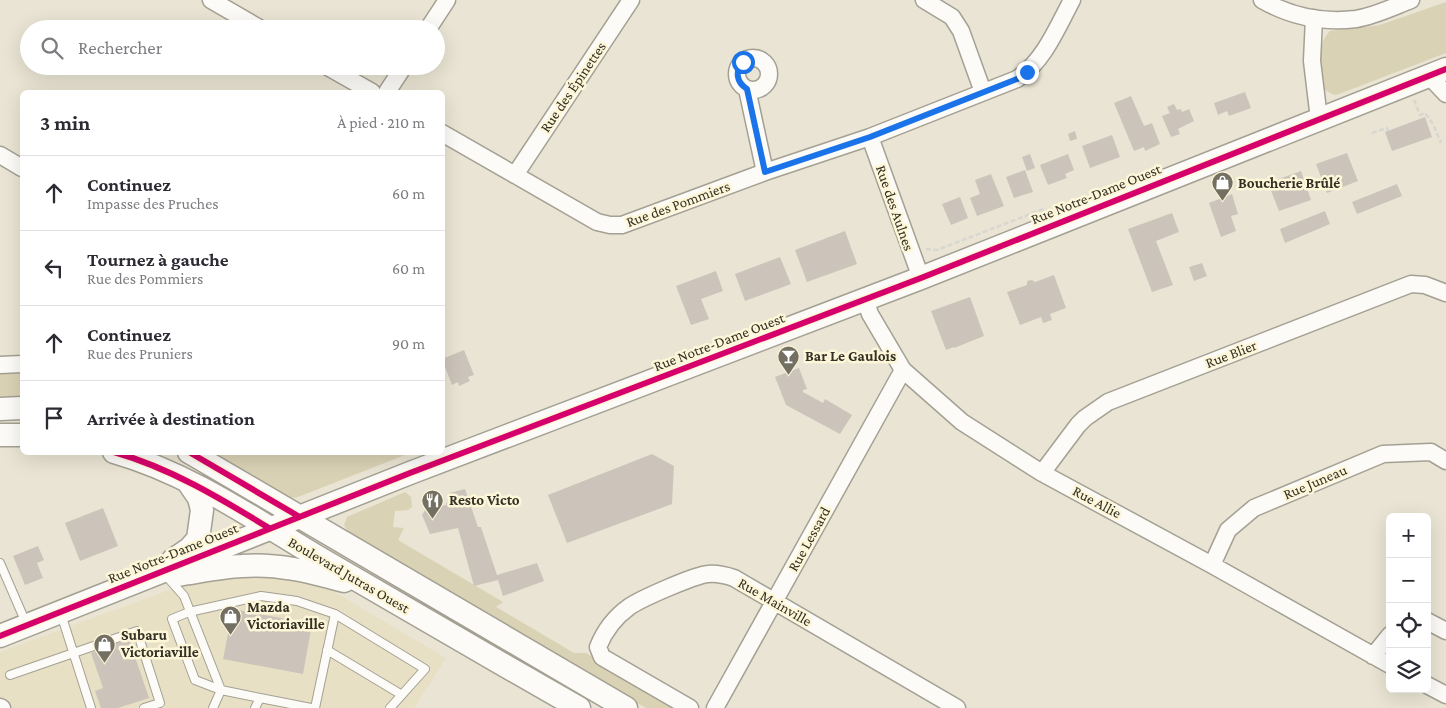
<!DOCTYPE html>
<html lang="fr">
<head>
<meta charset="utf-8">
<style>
  body { margin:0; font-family:"Crimson Pro",serif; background:#f2f2f3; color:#2b2b33 }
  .controls { position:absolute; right:15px; bottom:15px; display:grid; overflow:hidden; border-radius:8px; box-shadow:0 5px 20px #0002 }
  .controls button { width:45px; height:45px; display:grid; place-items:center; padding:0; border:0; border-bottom:1px solid #e1e1e2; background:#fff; color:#2b2b33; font:25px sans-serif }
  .stop { position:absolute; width:15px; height:15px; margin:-11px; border:4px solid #1a73e8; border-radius:50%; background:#fff }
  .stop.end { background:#1a73e8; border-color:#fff; box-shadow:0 1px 5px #0008 }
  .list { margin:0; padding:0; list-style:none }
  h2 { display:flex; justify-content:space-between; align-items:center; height:65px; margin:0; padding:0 20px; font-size:21px }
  h2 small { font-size:16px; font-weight:400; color:#7c7c81 }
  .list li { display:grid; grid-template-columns:32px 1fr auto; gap:15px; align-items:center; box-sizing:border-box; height:75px; padding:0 20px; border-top:1px solid #e1e1e2 }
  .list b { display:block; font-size:19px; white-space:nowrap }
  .list p { margin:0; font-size:16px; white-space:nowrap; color:#7c7c81 }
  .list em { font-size:16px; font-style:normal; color:#7c7c81 }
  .icon { flex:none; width:28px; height:28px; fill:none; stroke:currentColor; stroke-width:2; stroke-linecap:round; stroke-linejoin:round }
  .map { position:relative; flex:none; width:1446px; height:708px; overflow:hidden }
  .search { position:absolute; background:#fff; box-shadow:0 5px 20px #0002; left:20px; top:20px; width:425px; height:55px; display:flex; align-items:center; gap:12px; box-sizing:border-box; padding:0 18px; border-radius:28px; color:#7c7c81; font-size:19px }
  .panel { position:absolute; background:#fff; box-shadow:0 5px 20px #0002; left:20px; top:90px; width:425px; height:365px; border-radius:8px }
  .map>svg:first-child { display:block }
  .built { fill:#e8e0c4 }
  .green { fill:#dad2b5 }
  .building { fill:#ccc4ba }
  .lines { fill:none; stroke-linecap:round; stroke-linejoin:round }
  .lane-casing { stroke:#a4a093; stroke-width:10 }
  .street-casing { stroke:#a4a093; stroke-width:19 }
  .secondary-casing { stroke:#a4a093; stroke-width:25 }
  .path { stroke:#d7d6d1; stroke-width:2.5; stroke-dasharray:5 2.5; stroke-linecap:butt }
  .lane { stroke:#fcfbf8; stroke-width:8 }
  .street { stroke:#fcfbf8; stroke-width:16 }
  .secondary { stroke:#fcfbf8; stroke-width:22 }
  .cycleway-casing { stroke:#fef6d8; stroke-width:9 }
  .cycleway { stroke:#d6006c; stroke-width:6 }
  .route { stroke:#1a73e8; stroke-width:6 }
  .labels { text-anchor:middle; stroke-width:5; stroke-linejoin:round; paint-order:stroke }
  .street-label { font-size:15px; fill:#333025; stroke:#fef6d8 }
  .poi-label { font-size:15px; font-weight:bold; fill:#333025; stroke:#fef6d8; text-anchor:start }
</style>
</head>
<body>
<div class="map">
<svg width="1446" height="708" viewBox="0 0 1446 708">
  <rect width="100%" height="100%" fill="#e9e4d3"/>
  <path class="built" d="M242 574 297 579 331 590 446 658 414 708H0V652L183 585Z"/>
  <path class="green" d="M1446 2V53L1339 94 1334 95 1323 89C1319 71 1316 45 1330 31L1380 25Z
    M22 371V396L0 398V373Z
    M204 453H410L298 497 290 498Z
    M405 492 411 497 412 507 408 510 395 511 393 527 404 528 398 540 503 602 496 607 574 653H586L682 708H646L350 535 344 525 347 517Z"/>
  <path class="building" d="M1245 92 1251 108 1229 116 1227 111 1218 115 1214 103Z
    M1131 96 1144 126 1152 123 1160 144 1145 151 1144 147 1134 151 1114 103Z
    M1174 104 1177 110 1181 109 1182 112 1189 109 1194 121 1178 129 1180 134 1171 137 1162 116 1170 113 1167 107Z
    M1425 117 1432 137 1392 151 1385 132Z
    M1075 131 1077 139 1070 141 1068 134Z
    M1112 135 1120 157 1090 168 1082 146Z
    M1347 153 1358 181 1327 193 1316 164Z
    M1030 154 1035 168 1027 171 1022 157Z
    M1068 154 1074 170 1065 174 1067 178 1048 185 1040 165Z
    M1025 170 1033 192 1014 198 1006 177Z
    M1301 171 1311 200 1279 211 1268 183Z
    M991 174 1004 206 977 216 970 198 980 194 975 180Z
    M1397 184 1402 196 1357 214 1352 202Z
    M1232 194 1238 214 1231 216 1236 231 1221 237 1209 203Z
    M960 197 968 218 951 225 942 204Z
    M1325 211 1330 224 1285 243 1280 229Z
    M1172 213 1179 232 1156 241 1173 285 1152 292 1128 229Z
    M845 231 857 264 807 282 795 250Z
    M780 257 791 284 745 301 735 274Z
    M1202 263 1207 276 1194 281 1189 267Z
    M716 271 723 291 701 299 709 319 691 325 676 286Z
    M1054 275 1066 308 1050 314 1052 320 1043 323 1041 317 1020 325 1007 292 1027 285V281L1032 280 1035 282Z
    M970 297 984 336 954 348V347L946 350 931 311Z
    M464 350 474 375 468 377 470 381 459 386 458 382 452 385 442 359Z
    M799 368 807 389 803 390V392L823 403 825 399 852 415 840 434 786 405 775 377Z
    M652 454 674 466 672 504 567 543 548 495Z
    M465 489 478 527H481L497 575 537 563 544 581 503 596 498 580 474 586 458 528 430 534 422 515 426 509 446 505V503L451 502 449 493Z
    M103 508 118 546 80 561 65 523Z
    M38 546 44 560 37 563 43 578 25 585 13 556Z
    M233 609 312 624 303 674 223 659Z
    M129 639 149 698 118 708H101L95 691 103 688 91 653Z"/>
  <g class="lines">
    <defs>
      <path id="lane" d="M0 563 26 623
        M169 579 184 596 221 690 213 708
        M61 614 91 708
        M327 650 402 695
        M10 675 137 631 160 703 144 708
        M260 698 221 690 195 680 172 619 189 612 261 596 297 601 335 614 425 669 390 708
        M255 708 260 698 311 708
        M315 708 335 614"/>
      <path id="street" d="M211 0 261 29
        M924 0 952 17 961 31 983 92
        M1262 0C1290 16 1323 23 1356 19 1375 16 1393 7 1411 0
        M1314 18 1312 61 1319 119
        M428 29 447 0
        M737 74a16 16 0 1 1 32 0a16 16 0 1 1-32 0Z
        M326 66 372 92
        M1429 76 1446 94
        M747 89 765 172
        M387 92 404 66
        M442 133 597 222 610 225H622L765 172 870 137 1017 79C1044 61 1057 28 1072 0
        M870 137 921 278
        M0 155 22 168
        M515 175 631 0
        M865 299 870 314 903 370 962 422 1042 473 1212 565 1390 665
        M0 365 22 364
        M1042 473 1078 425 1085 418 1108 402 1411 284 1425 285 1446 293
        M1212 565 1228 530 1254 508 1383 454 1431 452 1446 461
        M1427 621 1446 631
        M1373 656 1390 635
        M1427 685 1446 695
        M0 707 2 708
        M690 708 602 657 598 647C604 632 615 617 629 607 640 599 695 575 708 574 718 573 725 575 734 578L957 708
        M715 708 903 370"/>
      <path id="secondary" d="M0 409 22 408
        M0 435H22
        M114 452C188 473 251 517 316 556 404 607 491 658 579 708
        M189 452 626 708
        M173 560 189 549 198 539 202 510 199 498 188 482
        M176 575C198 572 220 567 242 566 277 563 311 572 344 581
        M0 636 410 473 921 278 1446 69"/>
    </defs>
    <use href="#lane" class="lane-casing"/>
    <use href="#street" class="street-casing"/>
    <use href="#secondary" class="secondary-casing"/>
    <path class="path" d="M1414 100 1420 115 1425 113 1433 124 1441 143
      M1372 133 1387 128 1388 131
      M926 249 937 250 1046 208"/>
    <use href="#lane" class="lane"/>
    <use href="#street" class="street"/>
    <use href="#secondary" class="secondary"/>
    <defs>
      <path id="cycleway" d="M114 452C170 468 220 498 269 528
        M189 452 298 516
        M0 636 410 473 921 278 1446 69"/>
    </defs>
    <use href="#cycleway" class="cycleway-casing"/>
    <use href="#cycleway" class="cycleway"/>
  </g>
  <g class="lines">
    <path class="route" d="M743 62C735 71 736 82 747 89L765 172 870 137 1017 79 1027 72"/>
  </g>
  <defs>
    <symbol id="shop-pin" viewBox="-11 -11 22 30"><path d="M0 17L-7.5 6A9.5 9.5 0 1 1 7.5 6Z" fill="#736f62" stroke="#fef6d8"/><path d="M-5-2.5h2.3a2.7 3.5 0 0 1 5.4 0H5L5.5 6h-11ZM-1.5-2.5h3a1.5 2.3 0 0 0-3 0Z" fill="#fff"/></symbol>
    <symbol id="bar-pin" viewBox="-11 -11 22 30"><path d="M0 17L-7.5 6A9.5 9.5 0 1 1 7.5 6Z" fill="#736f62" stroke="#fef6d8"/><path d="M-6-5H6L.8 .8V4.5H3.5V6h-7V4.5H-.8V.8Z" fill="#fff"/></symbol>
    <symbol id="restaurant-pin" viewBox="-11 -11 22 30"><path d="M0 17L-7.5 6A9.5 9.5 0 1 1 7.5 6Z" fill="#736f62" stroke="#fef6d8"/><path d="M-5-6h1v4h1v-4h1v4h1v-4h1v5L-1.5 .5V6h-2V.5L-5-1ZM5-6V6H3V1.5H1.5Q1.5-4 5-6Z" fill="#fff"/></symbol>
  </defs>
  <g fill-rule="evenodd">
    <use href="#shop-pin" x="1210" y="170" width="25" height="34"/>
    <use href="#bar-pin" x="776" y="344" width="25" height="34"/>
    <use href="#restaurant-pin" x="420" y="488" width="25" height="34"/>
    <use href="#shop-pin" x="218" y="604" width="25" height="34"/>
    <use href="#shop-pin" x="92" y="632" width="25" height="34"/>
  </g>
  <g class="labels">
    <g class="street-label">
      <text transform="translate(573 87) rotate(-56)" y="5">Rue des Épinettes</text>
      <text transform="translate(1096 194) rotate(-22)" y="5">Rue Notre-Dame Ouest</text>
      <text transform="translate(678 204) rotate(-20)" y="5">Rue des Pommiers</text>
      <text transform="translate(895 208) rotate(71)" y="5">Rue des Aulnes</text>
      <text transform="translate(719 342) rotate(-21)" y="5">Rue Notre-Dame Ouest</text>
      <text transform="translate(1231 354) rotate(-21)" y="5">Rue Blier</text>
      <text transform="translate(1315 482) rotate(-23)" y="5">Rue Juneau</text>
      <text transform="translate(1097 502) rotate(28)" y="5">Rue Allie</text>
      <text transform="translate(809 539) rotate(-61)" y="5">Rue Lessard</text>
      <text transform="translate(173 553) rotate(-22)" y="5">Rue Notre-Dame Ouest</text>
      <text transform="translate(349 575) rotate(30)" y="5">Boulevard Jutras Ouest</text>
      <text transform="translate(775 602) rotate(30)" y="5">Rue Mainville</text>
    </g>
    <g class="poi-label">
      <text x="1238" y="188">Boucherie Brûlé</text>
      <text x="805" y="361">Bar Le Gaulois</text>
      <text x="449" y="505">Resto Victo</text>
      <text x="247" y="612">Mazda<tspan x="247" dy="17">Victoriaville</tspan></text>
      <text x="121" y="640">Subaru<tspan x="121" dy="17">Victoriaville</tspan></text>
    </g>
  </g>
</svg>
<div class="controls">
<button>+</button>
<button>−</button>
<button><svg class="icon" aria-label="locate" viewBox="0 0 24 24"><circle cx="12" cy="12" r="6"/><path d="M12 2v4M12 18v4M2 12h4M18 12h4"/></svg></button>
<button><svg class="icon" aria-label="layers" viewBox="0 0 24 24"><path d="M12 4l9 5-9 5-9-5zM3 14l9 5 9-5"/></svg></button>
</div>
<div class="stop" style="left:743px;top:62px"></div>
<div class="stop end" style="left:1027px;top:72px"></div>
<div class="search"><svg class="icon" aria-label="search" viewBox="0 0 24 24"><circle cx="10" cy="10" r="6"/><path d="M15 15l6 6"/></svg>Rechercher</div>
<section class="panel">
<h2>3 min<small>À pied · 210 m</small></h2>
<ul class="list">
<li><svg class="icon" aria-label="ahead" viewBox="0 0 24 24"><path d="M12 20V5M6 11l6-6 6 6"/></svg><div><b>Continuez</b><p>Impasse des Pruches</p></div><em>60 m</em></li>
<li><svg class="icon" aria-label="left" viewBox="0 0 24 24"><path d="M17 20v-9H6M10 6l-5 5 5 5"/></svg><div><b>Tournez à gauche</b><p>Rue des Pommiers</p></div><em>60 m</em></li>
<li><svg class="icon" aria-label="ahead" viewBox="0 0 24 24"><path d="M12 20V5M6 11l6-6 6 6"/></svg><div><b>Continuez</b><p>Rue des Pruniers</p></div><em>90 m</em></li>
<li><svg class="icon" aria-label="arrive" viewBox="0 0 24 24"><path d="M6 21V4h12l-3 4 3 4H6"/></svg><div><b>Arrivée à destination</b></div></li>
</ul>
</section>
</div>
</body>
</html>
